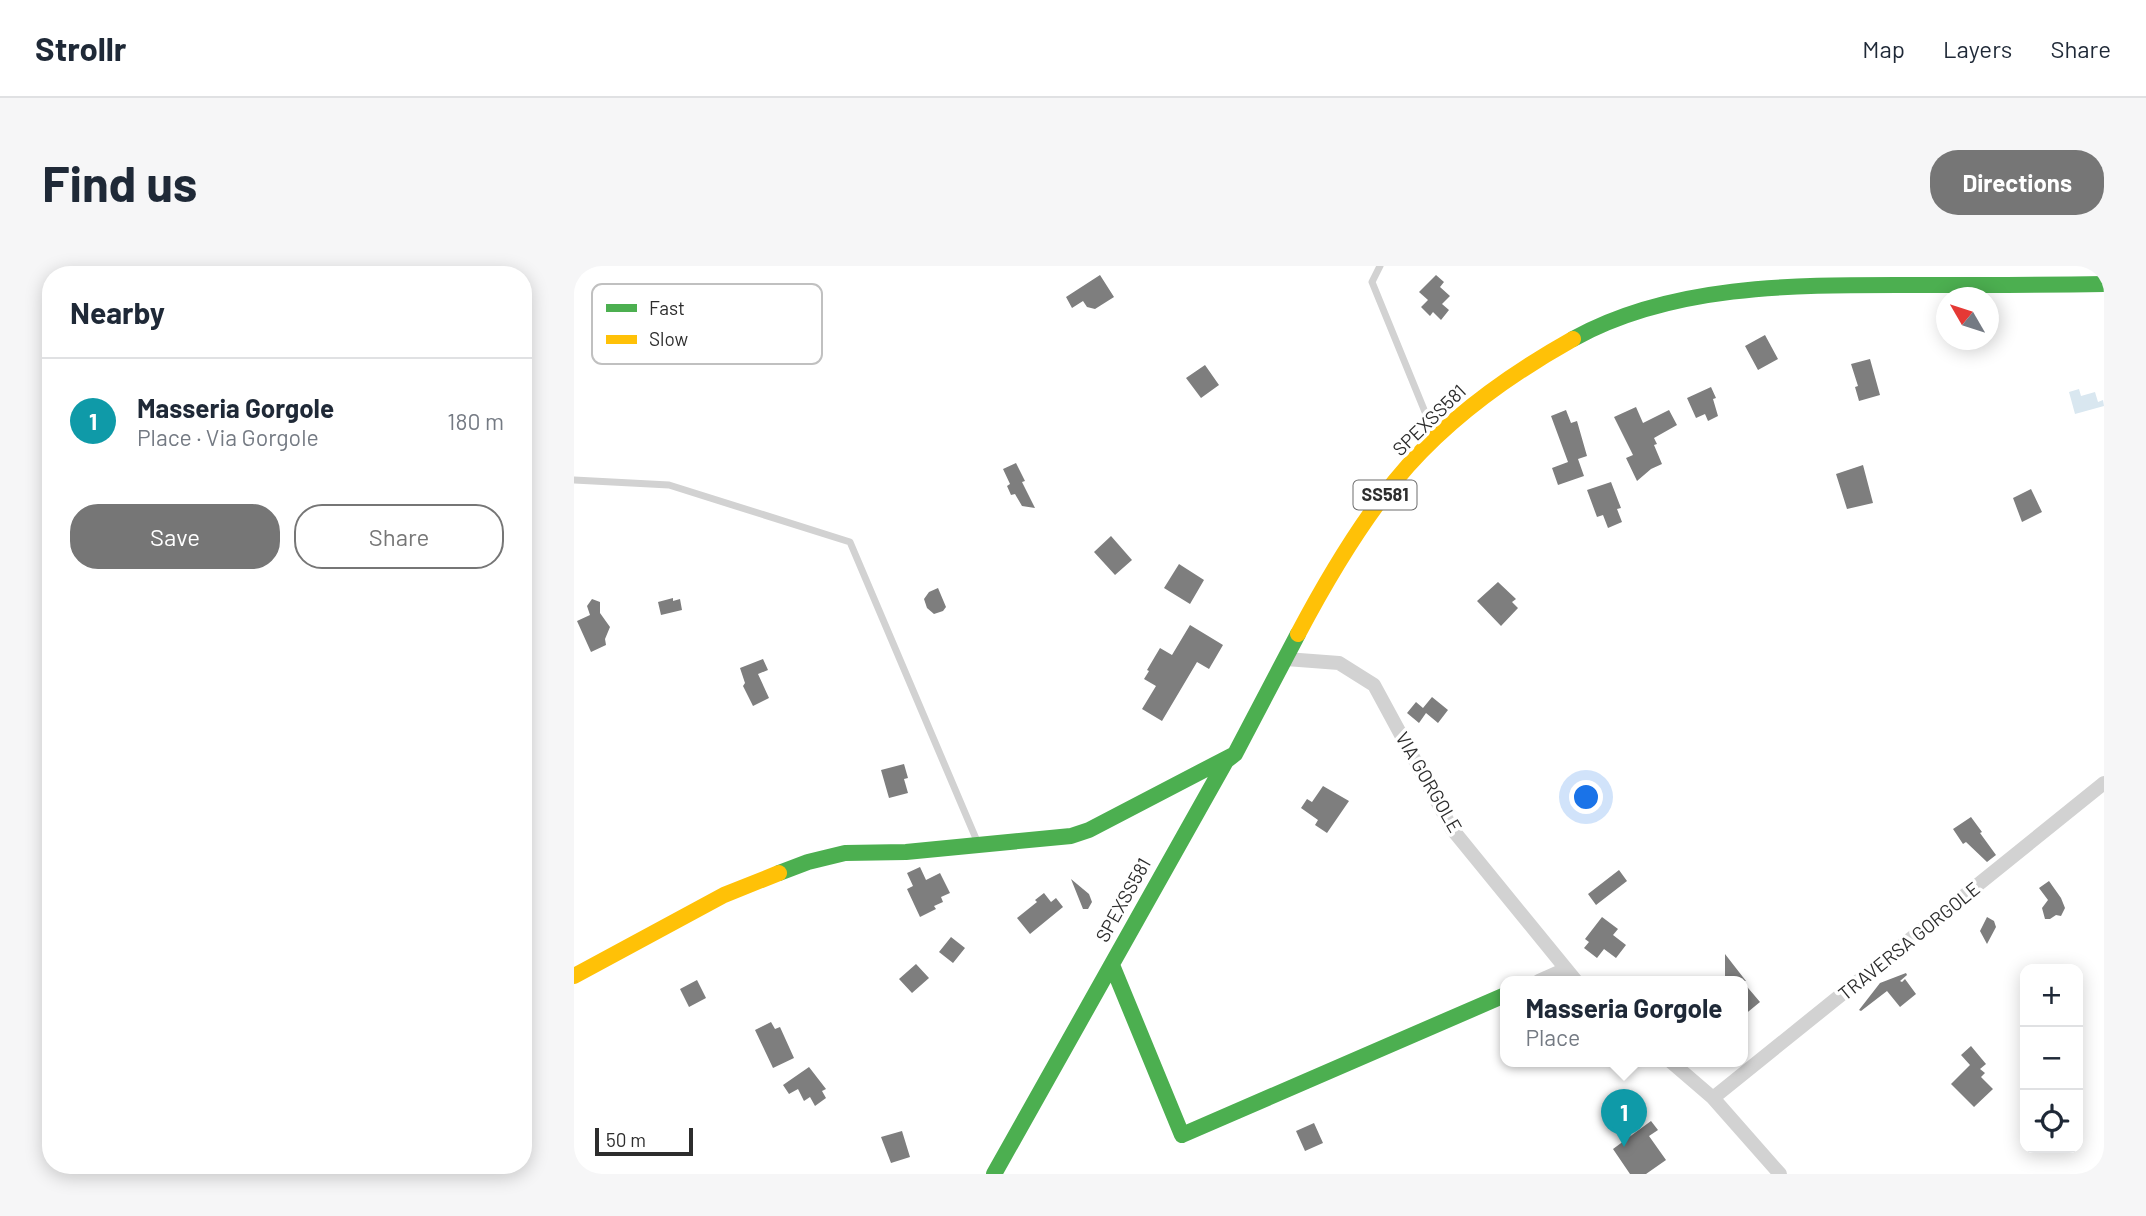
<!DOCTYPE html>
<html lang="en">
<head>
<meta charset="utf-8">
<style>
  body { margin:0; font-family:Barlow,sans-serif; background:#f6f6f7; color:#1f2937 }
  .controls { position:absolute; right:21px; bottom:21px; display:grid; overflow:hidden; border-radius:14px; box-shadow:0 4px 18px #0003 }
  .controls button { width:63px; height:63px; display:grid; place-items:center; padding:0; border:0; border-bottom:2px solid #e0e1e3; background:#fff; color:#1f2937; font:35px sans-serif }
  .compass { position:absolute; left:1362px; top:21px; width:63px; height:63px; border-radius:50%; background:#fff; box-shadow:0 4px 18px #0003; rotate:309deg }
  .scale { position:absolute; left:21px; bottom:18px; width:98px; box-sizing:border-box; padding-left:7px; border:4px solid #2d2d2d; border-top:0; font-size:19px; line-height:24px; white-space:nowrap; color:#2d2d2d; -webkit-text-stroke:5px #fff; paint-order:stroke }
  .you { position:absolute; left:1013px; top:532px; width:24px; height:24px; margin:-18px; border:5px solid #fff; border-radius:50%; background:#1a73e8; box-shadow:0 0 0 10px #1a73e833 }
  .badge { display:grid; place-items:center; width:46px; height:46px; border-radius:50%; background:#767676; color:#fff; font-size:23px; font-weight:700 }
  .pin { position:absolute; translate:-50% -58px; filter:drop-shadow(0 2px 4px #0008) }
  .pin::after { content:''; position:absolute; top:37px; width:24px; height:21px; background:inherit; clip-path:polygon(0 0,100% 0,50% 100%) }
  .popup { position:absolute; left:926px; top:710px; width:248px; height:91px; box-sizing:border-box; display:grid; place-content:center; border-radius:14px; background:#fff; filter:drop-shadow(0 2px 5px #0005); font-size:23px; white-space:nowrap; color:#747a83 }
  .popup b { font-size:26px; color:#1f2937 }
  .popup::after { content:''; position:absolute; left:50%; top:100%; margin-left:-14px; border:14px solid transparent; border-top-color:#fff }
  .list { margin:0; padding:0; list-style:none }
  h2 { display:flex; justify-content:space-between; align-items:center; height:91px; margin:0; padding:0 28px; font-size:30px }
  h2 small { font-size:23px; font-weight:400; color:#747a83 }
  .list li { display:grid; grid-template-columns:46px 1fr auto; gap:21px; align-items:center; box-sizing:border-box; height:126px; padding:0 28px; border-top:2px solid #e0e1e3 }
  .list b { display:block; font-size:26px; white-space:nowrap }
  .list p { margin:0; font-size:23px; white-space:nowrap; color:#747a83 }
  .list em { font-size:23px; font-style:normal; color:#747a83 }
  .actions { display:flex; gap:14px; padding:21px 28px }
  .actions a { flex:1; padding:16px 0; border:2px solid #767676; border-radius:28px; text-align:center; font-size:24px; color:#767676 }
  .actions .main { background:#767676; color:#fff }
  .icon { flex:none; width:38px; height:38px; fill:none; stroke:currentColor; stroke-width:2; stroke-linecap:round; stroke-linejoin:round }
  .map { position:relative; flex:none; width:1530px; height:908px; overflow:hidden; border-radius:28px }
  header { display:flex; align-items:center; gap:42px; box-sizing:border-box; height:98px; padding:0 35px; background:#fff; border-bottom:2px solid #e0e1e3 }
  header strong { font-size:33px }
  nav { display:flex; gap:38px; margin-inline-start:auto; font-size:24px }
  .intro { display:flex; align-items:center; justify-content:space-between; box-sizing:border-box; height:168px; padding:0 42px }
  h1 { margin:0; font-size:49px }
  .button { padding:18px 32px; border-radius:28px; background:#767676; color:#fff; font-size:24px; font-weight:700 }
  main { display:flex; gap:42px; padding:0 42px }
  aside { flex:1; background:#fff; border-radius:28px; box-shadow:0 4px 18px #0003 }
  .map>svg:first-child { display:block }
  .water { fill:#d9e7f0 }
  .building { fill:#7e7e7e }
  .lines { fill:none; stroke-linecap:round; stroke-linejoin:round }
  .lane { stroke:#d2d2d2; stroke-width:7 }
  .street { stroke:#d2d2d2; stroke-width:14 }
  .fast { stroke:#4caf50; stroke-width:16 }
  .slow { stroke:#ffc107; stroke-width:16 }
  .labels { text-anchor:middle; stroke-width:7; stroke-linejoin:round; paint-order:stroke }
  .shield { fill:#fff; stroke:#6c6c6c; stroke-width:2 }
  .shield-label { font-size:18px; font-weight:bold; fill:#2d2d2d }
  .street-label { font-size:19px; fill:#2d2d2d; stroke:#fff }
  .key { fill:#fff; stroke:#c0c0c0; stroke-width:2 }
  .key-label { font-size:19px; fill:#2d2d2d }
</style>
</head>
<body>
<header>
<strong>Strollr</strong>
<nav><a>Map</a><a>Layers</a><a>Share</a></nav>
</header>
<div class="intro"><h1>Find us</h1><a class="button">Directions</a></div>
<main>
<aside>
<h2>Nearby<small></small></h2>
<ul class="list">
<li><span class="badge" style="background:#0f9aa8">1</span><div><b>Masseria Gorgole</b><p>Place · Via Gorgole</p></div><em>180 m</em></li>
</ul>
<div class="actions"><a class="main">Save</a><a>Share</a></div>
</aside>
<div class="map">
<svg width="1530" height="908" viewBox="0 0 1530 908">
  <rect width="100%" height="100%" fill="#fff"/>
  <path class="water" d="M1505 123 1507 130 1521 126 1524 136 1529 134 1530 140 1501 148 1495 126Z"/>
  <path class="building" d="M526 9 540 31 521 43 513 41 509 35 498 42 492 31Z
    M862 9 870 16 866 21 876 30 868 38 875 44 867 54 859 46 856 50 847 41 854 34 845 26Z
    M1191 69 1204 93 1184 104 1171 80Z
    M1296 93 1306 129 1285 135 1281 121 1284 120 1277 98Z
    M631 99 645 119 627 132 612 112Z
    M1137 121 1142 132 1139 133 1144 150 1134 155 1131 148 1122 152 1113 132Z
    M1062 141 1069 157 1095 144 1103 159 1080 172 1083 178 1080 179 1088 198 1077 203 1063 215 1052 192 1059 189 1040 151Z
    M992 144 997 157 1003 155 1013 190 1004 193 1010 210 984 219 978 202 994 196 977 150Z
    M442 197 451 215 448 216 461 242 448 240 441 228 437 229 433 220 436 218 429 203Z
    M1289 199 1299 237 1273 243 1262 208Z
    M1037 216 1047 242 1043 243 1048 256 1034 262 1029 249 1023 251 1013 224Z
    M1457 223 1468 246 1448 256 1439 232Z
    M537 270 558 294 541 309 520 286Z
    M605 298 630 314 616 338 590 322Z
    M924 316 942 333 938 336 944 342 927 360 903 335Z
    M364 322 372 341 369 345 360 348 353 342 350 333 355 326Z
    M99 332V335L106 333 108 344 87 349 84 336Z
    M18 333 26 336V347L36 361 31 373 32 379 17 386 3 355 16 349 13 340Z
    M616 359 649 379 635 403 623 396 588 455 568 443 582 420 570 413 575 405 573 404 586 382 598 389Z
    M189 393 194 404 184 408 195 432 179 440 169 420 171 417 166 402Z
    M858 431 874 444 864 457 852 447 845 457 833 447 842 436 849 442Z
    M330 498 334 512 330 513 334 527 315 532 307 504Z
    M749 520 775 535 753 567 741 559 744 554 727 542 733 533 738 536Z
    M1397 551 1408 566 1406 567 1422 589 1413 596 1392 576 1389 578 1379 563Z
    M346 601 352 614 366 607 376 627 367 631 369 636 360 640 362 643 346 651 333 623 339 620 333 607Z
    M1045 604 1053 615 1022 639 1014 628Z
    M497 613 515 628 518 636 514 643H509Z
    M1475 615 1487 632 1491 642 1487 650 1482 649 1476 653H1471L1468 642 1474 634 1465 622Z
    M470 627 477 636 482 632 489 641 456 668 443 652 463 636 461 634Z
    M1028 651 1044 663 1039 669 1052 679 1042 692 1030 683 1023 692 1010 682 1015 676 1011 673Z
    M1413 651 1420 655 1422 661 1413 678 1406 665Z
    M377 671 391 682 379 697 365 686Z
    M1151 688 1172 715H1155L1151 710Z
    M342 698 355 712 338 727 325 713Z
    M1332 707 1333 709 1326 715 1328 716 1331 713 1342 728 1326 741 1313 725 1287 745 1285 744 1306 717Z
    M123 714 132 732 115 741 106 723Z
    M1169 716 1186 736 1169 750Z
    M197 756 201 763 206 761 220 792 199 802 181 764Z
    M1397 780 1412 798 1406 803 1411 807 1407 811 1419 823 1400 841 1377 818 1396 799 1387 789Z
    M235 801 252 823 248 825 252 832 241 840 236 831 230 835 224 823 215 828 209 819Z
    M1077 855 1084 864 1075 870 1092 894 1072 908H1056L1039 883Z
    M740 857 749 877 731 885 722 865Z
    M328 865 336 891 317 897 307 871Z"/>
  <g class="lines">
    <path class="lane" d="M806 0 798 16 860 168
      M0 214 95 219 276 276 403 575"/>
    <path class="street" d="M712 393 765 397 800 419 878 563 1002 715
      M965 715 992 703
      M1096 795 1139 832 1206 908
      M1139 832 1530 517"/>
    <path class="fast" d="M999 73C1100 17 1226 19 1338 19 1402 19 1466 19 1530 18
      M205 607 234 596 271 587 332 586 497 570 515 564 659 489
      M538 699 608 869 931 729
      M420 908 652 495 661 488 724 368"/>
    <path class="slow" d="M724 368C752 315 783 262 821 215 869 156 933 110 999 73
      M0 710 150 629 205 607"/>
  </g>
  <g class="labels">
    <rect class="shield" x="779.5" y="214.5" width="63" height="29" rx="5"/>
    <g class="shield-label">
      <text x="811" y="235">SS581</text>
    </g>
    <g class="street-label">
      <text transform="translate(855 154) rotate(-44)" y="7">SPEXSS581</text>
      <text transform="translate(855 516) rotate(60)" y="7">VIA GORGOLE</text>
      <text transform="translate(549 634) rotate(-61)" y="7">SPEXSS581</text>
      <text transform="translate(1335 675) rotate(-39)" y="7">TRAVERSA GORGOLE</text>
    </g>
  </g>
  <rect x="18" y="18" width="230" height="80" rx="10" class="key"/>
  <rect x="32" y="38" width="31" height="8" fill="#4caf50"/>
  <rect x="32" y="69" width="31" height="9" fill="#ffc107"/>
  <g class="key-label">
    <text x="75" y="49">Fast</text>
    <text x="75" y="80">Slow</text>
  </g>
</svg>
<div class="controls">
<button>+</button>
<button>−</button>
<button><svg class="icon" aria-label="locate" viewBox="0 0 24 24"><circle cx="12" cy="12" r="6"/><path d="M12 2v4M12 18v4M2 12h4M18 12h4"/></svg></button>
</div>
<svg class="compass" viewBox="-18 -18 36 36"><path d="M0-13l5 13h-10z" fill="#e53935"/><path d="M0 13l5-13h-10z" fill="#747a83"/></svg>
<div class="scale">50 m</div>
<div class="you"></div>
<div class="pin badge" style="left:1050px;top:881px;background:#0f9aa8">1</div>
<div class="popup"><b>Masseria Gorgole</b>Place</div>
</div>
</main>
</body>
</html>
